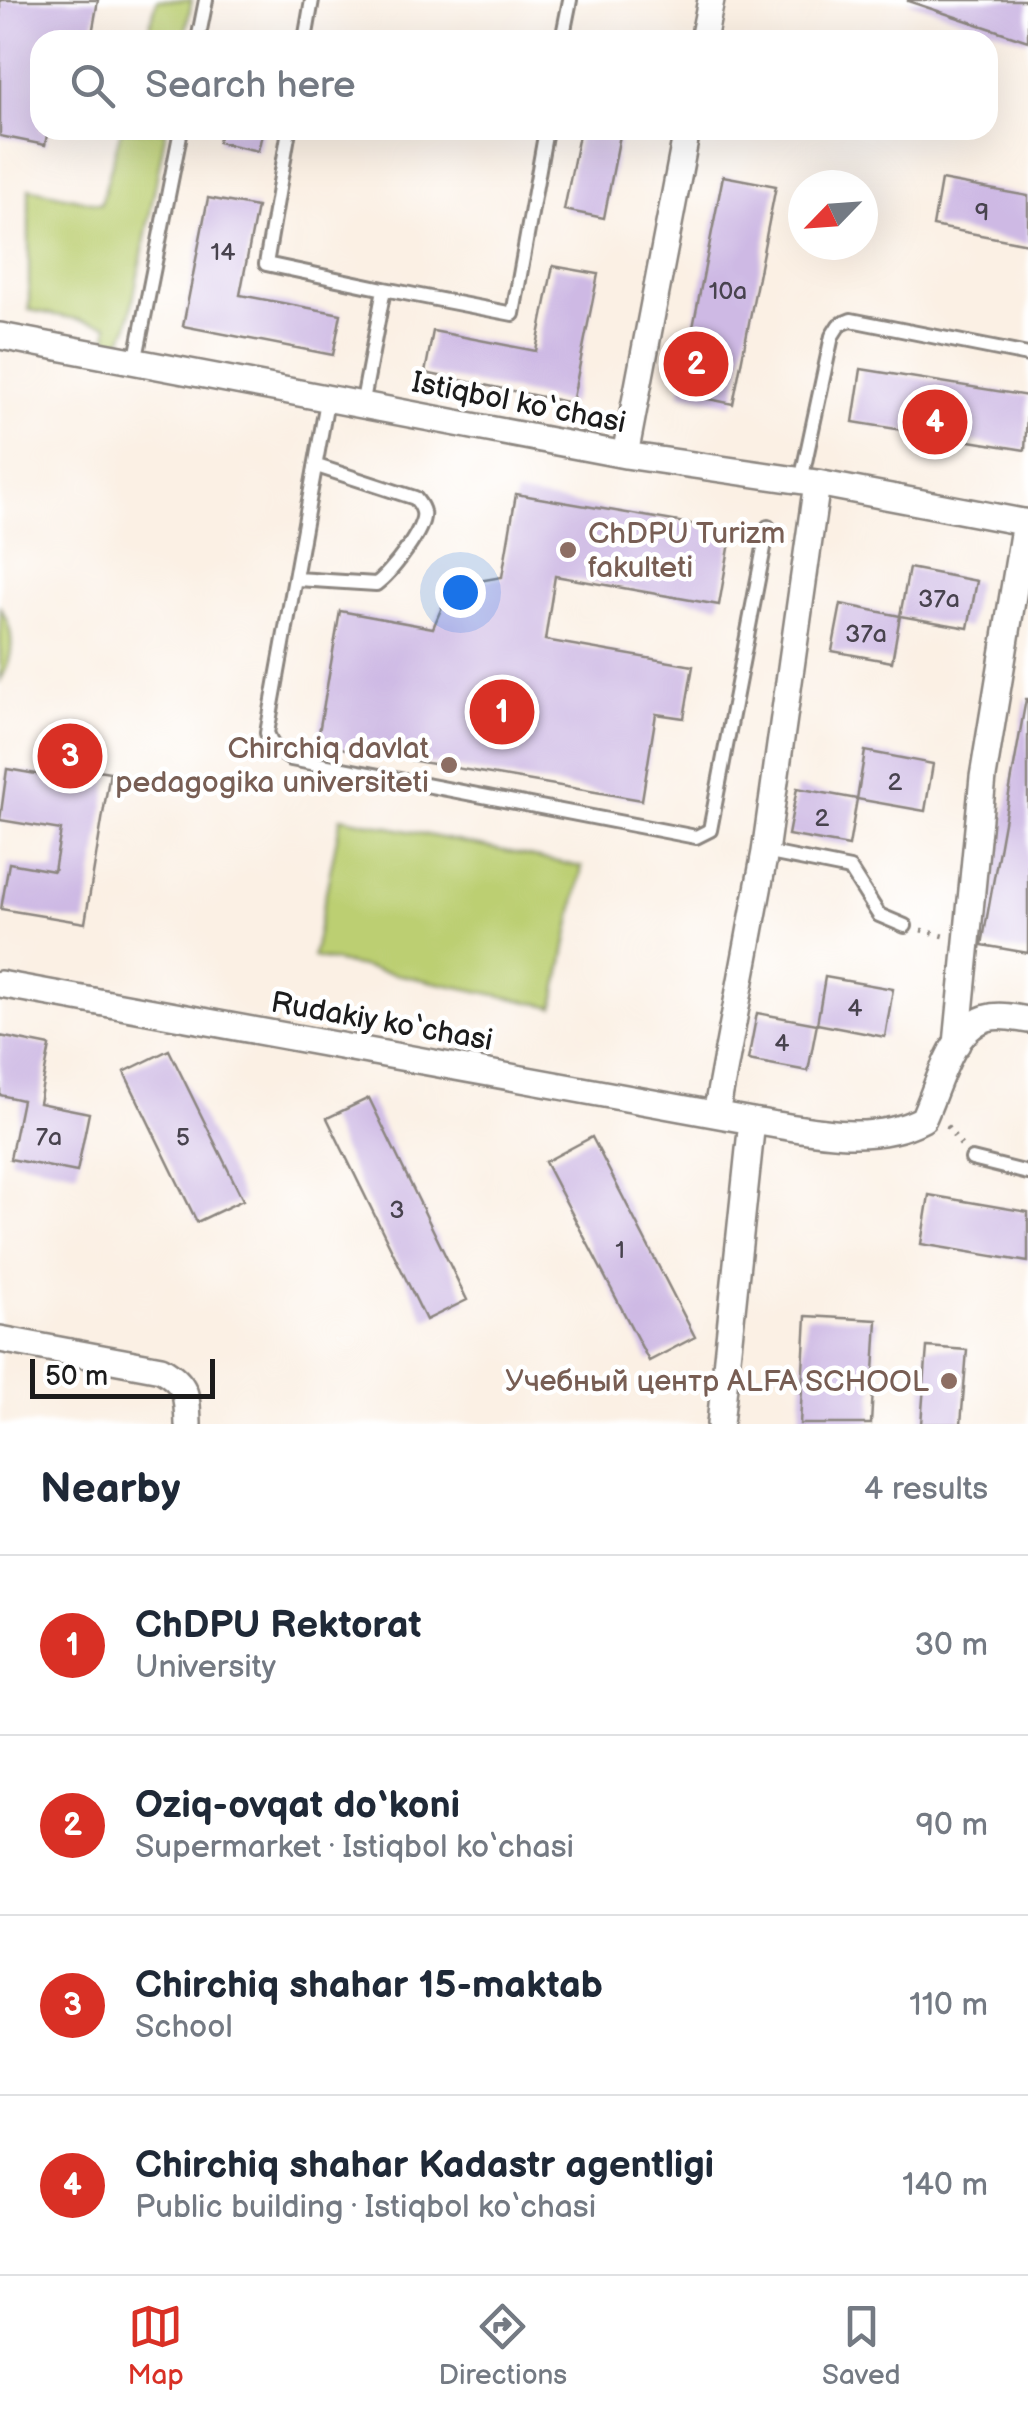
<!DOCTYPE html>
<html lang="en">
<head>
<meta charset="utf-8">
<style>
  body { margin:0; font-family:"Balsamiq Sans",sans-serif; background:#f2f2f3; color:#1f2937 }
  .compass { position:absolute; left:788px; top:170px; width:90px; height:90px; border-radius:50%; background:#fff; box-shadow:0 10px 40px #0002; rotate:245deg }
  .scale { position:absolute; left:30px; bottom:25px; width:185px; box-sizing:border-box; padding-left:10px; border:5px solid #1c1c1c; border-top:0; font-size:28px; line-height:35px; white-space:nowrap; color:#1c1c1c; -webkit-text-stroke:8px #fff; paint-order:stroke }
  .you { position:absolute; left:460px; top:592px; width:35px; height:35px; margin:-25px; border:8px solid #fff; border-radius:50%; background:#1a73e8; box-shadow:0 0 0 15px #1a73e833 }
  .badge { display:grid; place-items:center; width:65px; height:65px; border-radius:50%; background:#d93025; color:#fff; font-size:32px; font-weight:700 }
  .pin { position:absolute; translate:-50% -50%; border:5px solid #fff; box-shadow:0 2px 10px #0006 }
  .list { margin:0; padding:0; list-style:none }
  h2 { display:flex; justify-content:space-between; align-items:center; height:130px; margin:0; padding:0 40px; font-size:42px }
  h2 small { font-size:32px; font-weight:400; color:#747a83 }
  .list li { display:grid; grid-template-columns:65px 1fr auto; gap:30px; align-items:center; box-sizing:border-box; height:180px; padding:0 40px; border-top:2px solid #e0e1e3 }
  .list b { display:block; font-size:38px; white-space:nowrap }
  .list p { margin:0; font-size:32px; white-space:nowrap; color:#747a83 }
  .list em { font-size:32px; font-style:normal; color:#747a83 }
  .icon { flex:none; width:55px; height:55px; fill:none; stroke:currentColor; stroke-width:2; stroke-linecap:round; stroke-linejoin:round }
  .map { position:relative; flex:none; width:1028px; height:1424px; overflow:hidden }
  .search { position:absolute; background:#fff; box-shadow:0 10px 40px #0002; left:30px; right:30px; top:30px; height:110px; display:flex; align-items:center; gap:25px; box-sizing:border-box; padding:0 35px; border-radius:30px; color:#747a83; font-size:38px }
  .sheet { height:850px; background:#fff }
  nav { display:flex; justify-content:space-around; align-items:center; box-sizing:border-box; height:140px; border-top:2px solid #e0e1e3; background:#fff; font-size:28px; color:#747a83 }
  nav a { display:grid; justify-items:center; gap:5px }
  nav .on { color:#d93025 }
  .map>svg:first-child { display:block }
  .green { fill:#bccf72; stroke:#6c7647; stroke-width:2.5 }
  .building { fill:#ceb9e4 }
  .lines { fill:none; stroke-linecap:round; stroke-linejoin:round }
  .lane-casing { stroke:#8c8680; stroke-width:18 }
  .street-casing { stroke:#8c8680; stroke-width:30 }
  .path { stroke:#8c8680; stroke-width:5; stroke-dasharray:2.5 8; stroke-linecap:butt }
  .lane { stroke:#fff; stroke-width:12 }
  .street { stroke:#fff; stroke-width:25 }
  .education-dot { fill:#8d6e63; stroke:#fff; stroke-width:4 }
  .labels { text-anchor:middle; stroke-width:9; stroke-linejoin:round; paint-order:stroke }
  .number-label { font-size:25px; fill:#48434e }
  .street-label { font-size:30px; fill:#1c1c1c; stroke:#fff }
  .education-label { font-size:30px; fill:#785e54; stroke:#fff; text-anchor:end }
</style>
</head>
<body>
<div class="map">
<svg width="1028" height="1424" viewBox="0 0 1028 1424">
  <rect width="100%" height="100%" fill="#fff"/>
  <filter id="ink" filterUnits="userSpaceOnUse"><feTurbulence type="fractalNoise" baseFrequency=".01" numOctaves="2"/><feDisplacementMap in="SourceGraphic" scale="20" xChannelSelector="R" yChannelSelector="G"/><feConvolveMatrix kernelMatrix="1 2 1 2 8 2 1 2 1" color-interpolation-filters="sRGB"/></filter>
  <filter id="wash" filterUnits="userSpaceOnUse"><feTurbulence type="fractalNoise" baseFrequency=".0048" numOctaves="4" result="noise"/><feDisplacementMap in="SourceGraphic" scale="40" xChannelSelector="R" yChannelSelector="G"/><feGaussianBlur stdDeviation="2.25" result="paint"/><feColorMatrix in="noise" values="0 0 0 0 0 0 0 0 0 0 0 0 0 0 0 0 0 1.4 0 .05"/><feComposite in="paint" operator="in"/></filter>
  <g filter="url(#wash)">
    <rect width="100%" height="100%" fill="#fbf0e4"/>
    <path class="green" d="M157 0H192L184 40H146Z
      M121 130H166L128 327 121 340 107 347 108 325 29 310V188L101 204Z
      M0 607C16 633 15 655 0 681Z
      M341 817 582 867 554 1007 313 957Z"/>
    <g id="blocks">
      <path class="building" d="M0 0H98L91 40H40V130H48L45 145 0 136Z
        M1028 0V41L908 1V0Z
        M221 130H263L258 151 218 142Z
        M580 130H621L604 218 564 210Z
        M723 176 776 186 733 404 680 393Z
        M941 180 1028 196V244L933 226Z
        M208 198 257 207 240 295 341 314 333 355 183 326Z
        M553 266 598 274 572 403 425 373 433 331 536 351Z
        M861 369 1028 396 1025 450 853 422Z
        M516 494 732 531 719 605 555 576 545 640 693 666 684 718 656 714 642 800 317 744 340 611 433 628 442 607 458 592 479 581 502 577Z
        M909 568 977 581 968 628 900 616Z
        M841 604 900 616 892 662 832 651Z
        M1026 699H1028V953L982 945Z
        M865 751 933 764 925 811 857 799Z
        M73 766 110 772 85 923 1 909 9 863 54 871 61 830 0 820 7 769 71 780Z
        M797 788 857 799 849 846 788 835Z
        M825 977 893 989 885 1037 817 1024Z
        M757 1013 817 1024 808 1071 748 1060Z
        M0 1036 50 1046 39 1103 89 1113 77 1172 10 1159 22 1100 0 1095Z
        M169 1050 243 1200 197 1222 124 1072Z
        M369 1098 467 1300 426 1320 327 1118Z
        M592 1137 695 1337 649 1361 545 1162Z
        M929 1195 1028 1212V1262L921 1244Z
        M806 1316 877 1320 871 1424H800Z
        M927 1347 967 1350 961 1424H921Z"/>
    </g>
  </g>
  <g filter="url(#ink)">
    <use href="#blocks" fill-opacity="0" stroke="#8c8680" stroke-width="2.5"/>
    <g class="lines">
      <defs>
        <path id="lane" d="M198 40 206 0
          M305 40 312 0
          M562 40 570 0
          M289 130 266 264 384 289 362 406
          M384 289 513 314 546 130
          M135 363 181 130
          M327 401 267 733 274 748 291 759 696 837 710 830 768 527
          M801 481 832 336 839 325 851 320 1028 355
          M297 579 376 584C389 575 427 528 423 512 422 506 418 502 415 498L317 466
          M765 852 850 869 879 915 905 926
          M972 1159 1028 1173"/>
        <path id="street" d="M703 40 711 0
          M0 336 625 455 817 483 1028 523
          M625 455 687 130
          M0 984 752 1121C808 1129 870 1147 923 1119 938 1088 950 1029 987 1018 1000 1014 1015 1018 1028 1020
          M957 1044 983 777 1025 522
          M716 1114 765 852 817 483
          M0 1339 161 1369C187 1384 187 1395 188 1424
          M720 1424 752 1121"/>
      </defs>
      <use href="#lane" class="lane-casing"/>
      <use href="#street" class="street-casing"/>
      <path class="path" d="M921 930 944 936
        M947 1126 961 1145"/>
      <use href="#lane" class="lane"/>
      <use href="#street" class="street"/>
    </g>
  </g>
  <g class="education-dot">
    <circle cx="568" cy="550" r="10"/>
    <circle cx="449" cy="765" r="10"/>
    <circle cx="949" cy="1381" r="10"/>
  </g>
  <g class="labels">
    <g class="number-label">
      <text x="982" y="220">9</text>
      <text x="223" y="260">14</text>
      <text x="728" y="299">10a</text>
      <text x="939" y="607">37a</text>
      <text x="866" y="642">37a</text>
      <text x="895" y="790">2</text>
      <text x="822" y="826">2</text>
      <text x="855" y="1016">4</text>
      <text x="782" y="1051">4</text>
      <text x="49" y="1145">7a</text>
      <text x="183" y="1145">5</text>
      <text x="397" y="1218">3</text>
      <text x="620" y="1258">1</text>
    </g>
    <g class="street-label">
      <text transform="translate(519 402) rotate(11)" y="10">Istiqbol ko‘chasi</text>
      <text transform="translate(382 1021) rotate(10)" y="10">Rudakiy ko‘chasi</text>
    </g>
    <g class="education-label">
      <text x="588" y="543" text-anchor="start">ChDPU Turizm<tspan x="588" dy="34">fakulteti</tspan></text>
      <text x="429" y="758">Chirchiq davlat<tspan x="429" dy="34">pedagogika universiteti</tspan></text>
      <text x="929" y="1391">Учебный центр ALFA SCHOOL</text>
    </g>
  </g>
</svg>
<svg class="compass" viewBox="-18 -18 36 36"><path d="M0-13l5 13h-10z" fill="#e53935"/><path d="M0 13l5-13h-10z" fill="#747a83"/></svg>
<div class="scale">50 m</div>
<div class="you"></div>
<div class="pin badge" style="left:502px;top:712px">1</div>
<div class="pin badge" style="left:696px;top:364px">2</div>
<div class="pin badge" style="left:70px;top:756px">3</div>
<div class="pin badge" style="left:935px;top:422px">4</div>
<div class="search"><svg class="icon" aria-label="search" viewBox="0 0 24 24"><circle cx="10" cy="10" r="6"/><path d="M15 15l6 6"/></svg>Search here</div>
</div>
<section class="sheet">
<h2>Nearby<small>4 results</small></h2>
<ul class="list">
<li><span class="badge">1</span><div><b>ChDPU Rektorat</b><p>University</p></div><em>30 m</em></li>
<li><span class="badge">2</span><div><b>Oziq-ovqat do‘koni</b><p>Supermarket · Istiqbol ko‘chasi</p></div><em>90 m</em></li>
<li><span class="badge">3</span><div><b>Chirchiq shahar 15-maktab</b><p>School</p></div><em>110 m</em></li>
<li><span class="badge">4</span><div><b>Chirchiq shahar Kadastr agentligi</b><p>Public building · Istiqbol ko‘chasi</p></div><em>140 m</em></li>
</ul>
</section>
<nav>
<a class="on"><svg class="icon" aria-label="map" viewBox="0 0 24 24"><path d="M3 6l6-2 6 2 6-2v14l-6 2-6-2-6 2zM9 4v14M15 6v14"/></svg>Map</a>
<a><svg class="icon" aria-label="directions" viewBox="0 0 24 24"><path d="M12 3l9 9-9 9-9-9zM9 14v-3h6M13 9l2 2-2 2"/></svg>Directions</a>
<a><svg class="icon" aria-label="saved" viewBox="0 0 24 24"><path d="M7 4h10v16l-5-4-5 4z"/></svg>Saved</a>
</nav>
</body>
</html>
